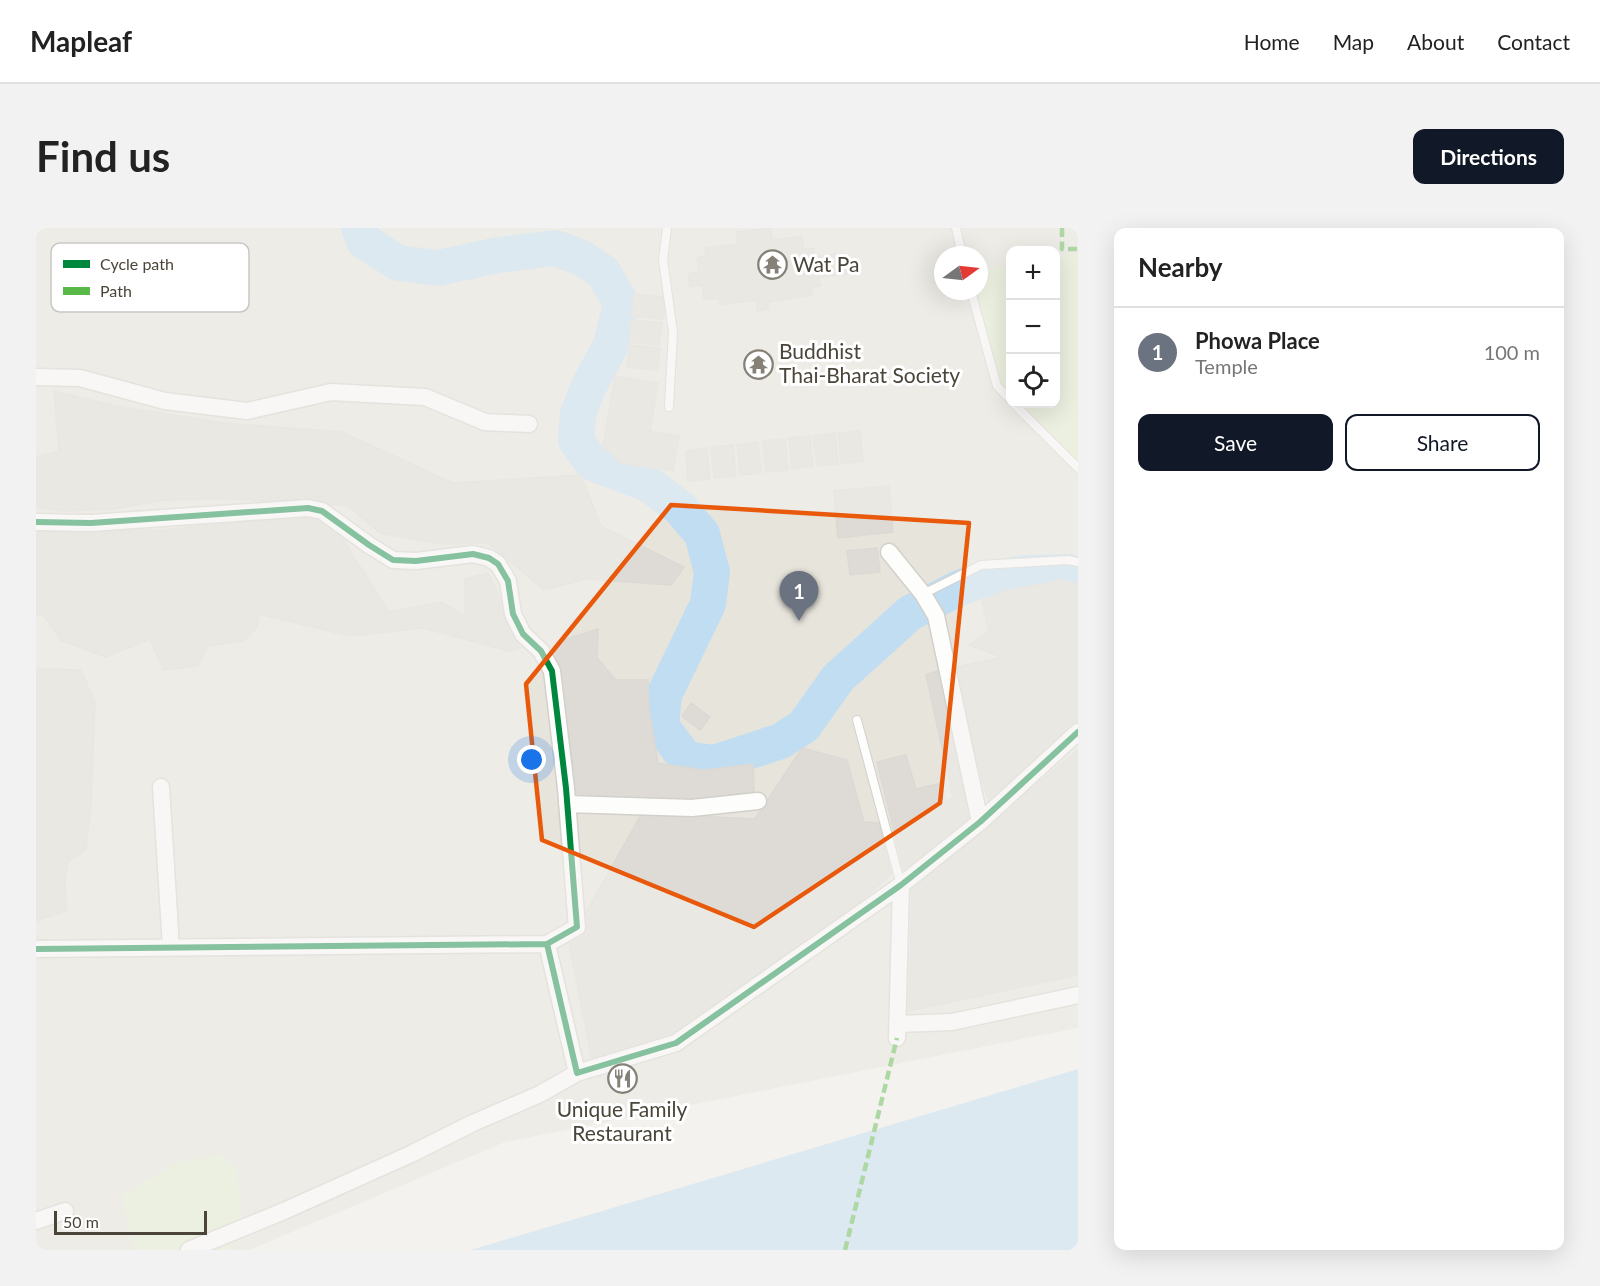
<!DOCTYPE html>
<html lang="en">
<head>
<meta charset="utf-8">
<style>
  body { margin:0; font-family:Lato,sans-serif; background:#f2f2f2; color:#222 }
  .controls { position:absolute; right:18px; top:18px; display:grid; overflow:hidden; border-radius:12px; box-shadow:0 6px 24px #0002 }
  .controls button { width:54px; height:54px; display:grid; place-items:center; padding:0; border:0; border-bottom:2px solid #e0e0e0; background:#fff; color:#222; font:30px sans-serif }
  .compass { position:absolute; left:898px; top:18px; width:54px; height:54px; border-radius:50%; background:#fff; box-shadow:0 6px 24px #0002; rotate:75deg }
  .scale { position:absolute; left:18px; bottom:15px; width:153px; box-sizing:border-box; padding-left:6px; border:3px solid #4b4439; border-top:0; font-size:16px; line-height:21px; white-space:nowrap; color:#4b4439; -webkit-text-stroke:4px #fff; paint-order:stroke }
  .you { position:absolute; left:496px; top:532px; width:21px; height:21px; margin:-15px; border:4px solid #fff; border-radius:50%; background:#1a73e8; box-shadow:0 0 0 9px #1a73e833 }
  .badge { display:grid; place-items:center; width:39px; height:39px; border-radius:50%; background:#111827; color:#fff; font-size:20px; font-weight:700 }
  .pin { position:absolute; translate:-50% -50px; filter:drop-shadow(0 2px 3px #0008) }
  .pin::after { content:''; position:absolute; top:32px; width:21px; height:18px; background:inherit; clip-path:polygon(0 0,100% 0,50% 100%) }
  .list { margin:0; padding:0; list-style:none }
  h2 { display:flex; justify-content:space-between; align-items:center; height:78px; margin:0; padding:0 24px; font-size:26px }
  h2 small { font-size:20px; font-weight:400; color:#767676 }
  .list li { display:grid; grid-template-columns:39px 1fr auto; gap:18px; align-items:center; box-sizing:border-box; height:90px; padding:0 24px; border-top:2px solid #e0e0e0 }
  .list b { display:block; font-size:22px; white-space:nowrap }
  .list p { margin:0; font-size:20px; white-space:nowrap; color:#767676 }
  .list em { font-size:20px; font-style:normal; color:#767676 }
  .actions { display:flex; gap:12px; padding:18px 24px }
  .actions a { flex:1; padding:14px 0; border:2px solid #111827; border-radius:12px; text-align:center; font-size:21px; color:#111827 }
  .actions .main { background:#111827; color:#fff }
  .icon { flex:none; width:33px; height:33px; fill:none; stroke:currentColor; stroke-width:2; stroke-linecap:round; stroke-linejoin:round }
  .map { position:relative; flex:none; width:1042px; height:1022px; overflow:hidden; border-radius:12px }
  header { display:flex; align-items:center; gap:36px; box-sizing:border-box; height:84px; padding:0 30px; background:#fff; border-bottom:2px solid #e0e0e0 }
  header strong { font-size:28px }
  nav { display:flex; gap:33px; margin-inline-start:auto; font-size:21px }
  .intro { display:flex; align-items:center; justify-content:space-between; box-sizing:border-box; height:144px; padding:0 36px }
  h1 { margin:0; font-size:42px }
  .button { padding:15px 27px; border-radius:12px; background:#111827; color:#fff; font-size:21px; font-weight:700 }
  main { display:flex; gap:36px; padding:0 36px }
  aside { flex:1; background:#fff; border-radius:12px; box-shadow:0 6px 24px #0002 }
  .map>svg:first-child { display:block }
  .residential { fill:#e7e4dc; fill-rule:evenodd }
  .green { fill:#e1eecf }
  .water { fill:#c0ddf1 }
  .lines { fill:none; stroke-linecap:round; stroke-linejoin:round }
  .river { stroke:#c0ddf1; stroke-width:36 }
  .building { fill:#dedbd6; stroke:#dcd9d4; stroke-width:1.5 }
  .service-casing { stroke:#d2d0cb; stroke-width:10 }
  .minor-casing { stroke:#d2d0cb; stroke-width:19 }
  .service { stroke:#fdfdfc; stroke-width:8 }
  .minor { stroke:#fdfdfc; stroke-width:16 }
  .quiet { stroke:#58b947; stroke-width:4.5; stroke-dasharray:9 4.5; stroke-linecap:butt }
  .cycleway-casing { stroke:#fff; stroke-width:10 }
  .cycleway { stroke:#00873e; stroke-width:6 }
  .marked { fill:none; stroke:#e8590c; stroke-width:4.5; stroke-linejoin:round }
  .labels { text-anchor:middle; stroke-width:6; stroke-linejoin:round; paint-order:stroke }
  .poi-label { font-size:21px; fill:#4b4439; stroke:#fff; text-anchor:start }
  .key { fill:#fff; stroke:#c9c7c4; stroke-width:1.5 }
  .key-label { font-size:16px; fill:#4b4439 }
</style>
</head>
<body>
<header>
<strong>Mapleaf</strong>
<nav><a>Home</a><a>Map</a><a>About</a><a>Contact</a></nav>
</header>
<div class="intro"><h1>Find us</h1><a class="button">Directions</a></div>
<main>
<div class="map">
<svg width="1042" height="1022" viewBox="0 0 1042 1022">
  <rect width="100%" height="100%" fill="#f4f2ee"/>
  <path class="residential" d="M0 0H1042V800L469 914 213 1022H0ZM975 22H1020V176H975ZM907 27H943V63H907Z"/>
  <path class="green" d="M1036 25 1042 26V235L984 176H1020V28Z
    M974 37V166L963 154 939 63H943V44Z
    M184 927 201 943 206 1002 193 1022H99L86 968 140 935Z"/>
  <path class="water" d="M1042 841V1022H435Z"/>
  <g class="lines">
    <path class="river" d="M323 0 328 13 362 35 402 40 462 27 519 20 546 30 567 44 585 75 575 117 552 160 542 186 540 212 556 235 612 256 644 280 666 306 676 344 672 376 628 467 625 498 650 531 678 535 745 513 768 498 802 450 874 385 923 360 946 352 990 345 1033 344 1042 347"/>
  </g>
  <path class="building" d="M735 0 736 12 766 8 768 21 777 20 779 29 808 25 811 46 783 49 784 58H776V67L732 74 733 81 722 83 720 72 684 77 683 70 668 72 666 57 654 59 652 46 663 44 661 30 670 28 669 20 702 16 701 4Z
    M598 66 629 69 627 91 596 88Z
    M595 92 626 95 623 117 593 114Z
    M593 117 624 120 621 142 591 139Z
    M579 148 622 155 614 203 643 208 637 243 585 235 567 218Z
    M18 163 80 178 188 195 306 204 417 255 545 247 565 298 648 339 635 357 549 351 508 362 452 315 407 316 344 305 311 277 196 271 127 272 78 281 28 283 0 279V229L23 223Z
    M824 203 827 233 805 236 802 205Z
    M799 205 802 236 781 238 777 208Z
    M774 208 777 238 756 241 753 210Z
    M749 211 752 242 730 244 727 213Z
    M722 214 725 245 704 247 701 217Z
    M697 217 700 248 678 250 675 219Z
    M671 220 674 251 652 253 650 223Z
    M853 258 857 304 802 310 798 263Z
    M277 287 296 294 353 384 405 374 429 388V351L452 345 488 419 473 423 387 400 314 408 223 386 221 399 207 413 172 418 162 438 127 442 114 411 70 429 26 413 7 387H0V299L37 303 127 302Z
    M841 320 844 344 814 347 811 323Z
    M1025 352 1042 356V503L954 577 931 498 917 440 966 429 933 417 953 403 946 373 969 363Z
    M562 401 561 430 580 452H612L613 481 622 535 667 542 717 536 718 563 650 573 539 568 537 536 518 415Z
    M0 441 45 442 59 475 55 576 50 621 32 634 29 648 30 683 0 693Z
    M907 441 944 594 883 635 867 639 841 534 870 527 880 561 906 555 909 573 917 570 890 447Z
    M655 475 674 489 664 502 646 488Z
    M766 520 811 532 828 594 843 595 855 646 824 674 652 799 621 815 556 832 533 715 606 585 719 591Z
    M1042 522V747L873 783 876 660Z"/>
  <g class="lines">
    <defs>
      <path id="service" d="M631 0 627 32 637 104 633 179
        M920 0 926 27
        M935 63 961 158 975 172
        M978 176 1042 240
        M887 366 945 337 1032 332 1042 334
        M821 492 865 657"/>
      <path id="minor" d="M0 149 44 150 129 173 211 183 295 164 389 169 449 194 493 196
        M0 294 55 295 272 280 286 283 333 317 357 332 380 333 437 326 453 330 462 336 472 353 477 386 487 406 505 423 516 443 530 560 541 699 511 716 0 721
        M853 324 887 366 900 388 944 594
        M125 559 135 719
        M531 576 656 580 722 573
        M511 716 541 845 640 815 865 657 944 594 1042 504
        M861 796 916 794 1042 767
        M861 810 865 657
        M0 993 29 983
        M153 1022 248 983 375 926 437 895 504 866 541 845"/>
    </defs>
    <use href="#service" class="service-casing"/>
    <use href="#minor" class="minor-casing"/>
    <use href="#service" class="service"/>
    <use href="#minor" class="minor"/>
    <path class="quiet" d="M1026 0V21H1042
      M809 1022 861 810"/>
    <defs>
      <path id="cycleway" d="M0 294 55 295 272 280 286 283 333 317 357 332 380 333 437 326 453 330 462 336 472 353 477 386 487 406 505 423 516 443 530 560 541 699 511 716 0 721
        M511 716 541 845 640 815 865 657 944 594 1042 504"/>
    </defs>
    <use href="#cycleway" class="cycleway-casing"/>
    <use href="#cycleway" class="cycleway"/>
  </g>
  <path d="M0 0H1042V1022H0ZM635 277 933 295 904 575 718 699 506 612 490 456Z" fill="#f4f2ee" fill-opacity=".55" fill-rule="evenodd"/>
  <path class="marked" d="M635 277 933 295 904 575 718 699 506 612 490 456Z"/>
  <defs>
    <symbol id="temple-ring" viewBox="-11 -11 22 22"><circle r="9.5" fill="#fff" stroke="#868178" stroke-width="1.5"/><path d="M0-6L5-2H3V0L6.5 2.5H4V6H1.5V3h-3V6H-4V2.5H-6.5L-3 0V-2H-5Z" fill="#868178"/></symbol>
    <symbol id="restaurant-ring" viewBox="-11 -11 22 22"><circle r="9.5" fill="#fff" stroke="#868178" stroke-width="1.5"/><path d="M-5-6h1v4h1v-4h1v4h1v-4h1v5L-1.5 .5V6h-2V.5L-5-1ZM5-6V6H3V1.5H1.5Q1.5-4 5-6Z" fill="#868178"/></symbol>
  </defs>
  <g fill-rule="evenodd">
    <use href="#temple-ring" x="720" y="20" width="33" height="33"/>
    <use href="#temple-ring" x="706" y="120" width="33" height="33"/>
    <use href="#restaurant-ring" x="570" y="834" width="33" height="33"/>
  </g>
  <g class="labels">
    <g class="poi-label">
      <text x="757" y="44">Wat Pa</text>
      <text x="743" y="131">Buddhist<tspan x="743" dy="24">Thai-Bharat Society</tspan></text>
      <text x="586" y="889" text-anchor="middle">Unique Family<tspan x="586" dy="24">Restaurant</tspan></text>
    </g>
  </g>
  <rect x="15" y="15" width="198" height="69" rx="9" class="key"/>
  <rect x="27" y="32" width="27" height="8" fill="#00873e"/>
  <rect x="27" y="59" width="27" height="8" fill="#58b947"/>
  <g class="key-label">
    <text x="64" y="42">Cycle path</text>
    <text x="64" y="69">Path</text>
  </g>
</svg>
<div class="controls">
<button>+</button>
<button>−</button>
<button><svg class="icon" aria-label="locate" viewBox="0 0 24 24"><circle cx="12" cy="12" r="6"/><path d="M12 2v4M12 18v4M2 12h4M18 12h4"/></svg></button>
</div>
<svg class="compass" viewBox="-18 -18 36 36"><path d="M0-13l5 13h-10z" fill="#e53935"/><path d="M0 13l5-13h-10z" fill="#767676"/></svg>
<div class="scale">50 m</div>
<div class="you"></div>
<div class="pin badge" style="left:763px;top:393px;background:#6b7280">1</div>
</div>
<aside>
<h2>Nearby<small></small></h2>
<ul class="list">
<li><span class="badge" style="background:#6b7280">1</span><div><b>Phowa Place</b><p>Temple</p></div><em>100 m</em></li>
</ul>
<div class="actions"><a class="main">Save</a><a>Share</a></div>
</aside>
</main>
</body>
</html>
